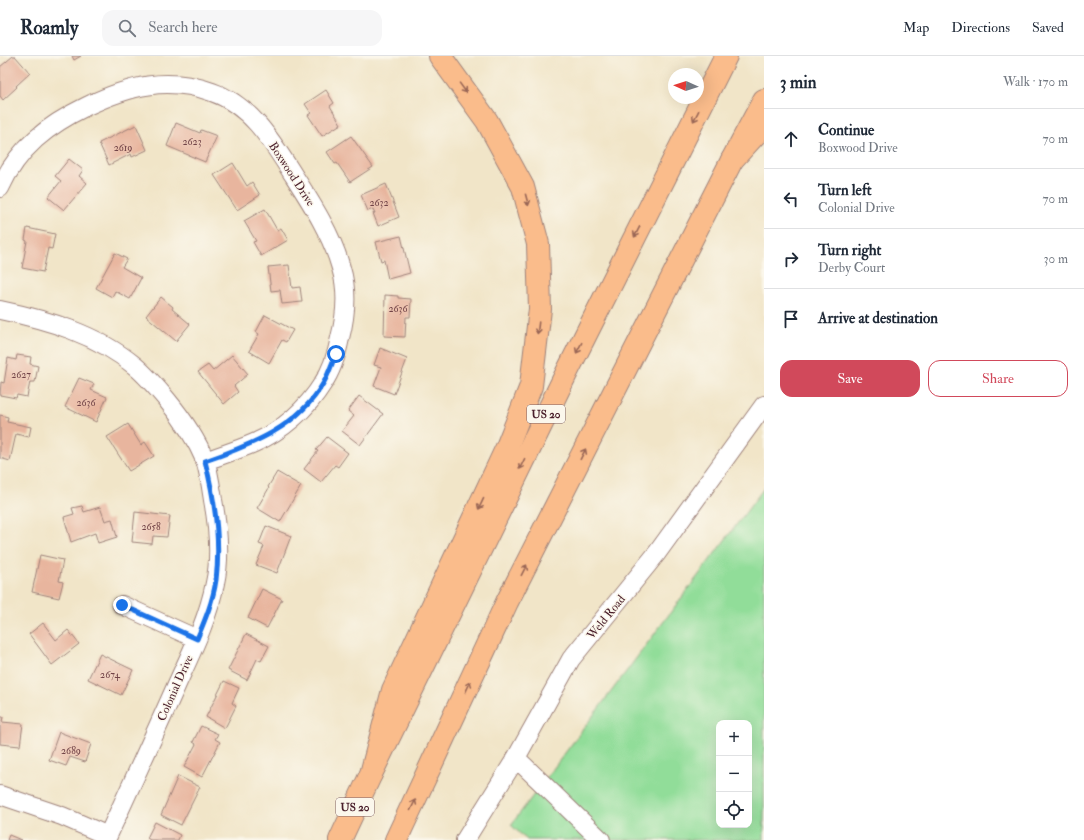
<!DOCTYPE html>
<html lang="en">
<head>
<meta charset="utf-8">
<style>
  body { margin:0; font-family:"IM FELL Double Pica",serif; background:#f6f6f7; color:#1f2937 }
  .controls { position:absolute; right:12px; bottom:12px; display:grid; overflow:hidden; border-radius:8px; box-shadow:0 4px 16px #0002 }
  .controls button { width:36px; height:36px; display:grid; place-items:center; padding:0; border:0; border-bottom:1px solid #e0e1e3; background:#fff; color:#1f2937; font:20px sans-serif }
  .compass { position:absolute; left:668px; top:12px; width:36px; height:36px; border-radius:50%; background:#fff; box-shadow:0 4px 16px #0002; rotate:273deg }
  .stop { position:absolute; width:12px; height:12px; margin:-9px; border:3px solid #1a73e8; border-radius:50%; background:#fff }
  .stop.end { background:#1a73e8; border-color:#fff; box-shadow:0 1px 4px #0008 }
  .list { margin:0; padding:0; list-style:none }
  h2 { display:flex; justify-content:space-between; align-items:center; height:52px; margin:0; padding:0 16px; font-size:17px }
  h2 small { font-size:13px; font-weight:400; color:#747a83 }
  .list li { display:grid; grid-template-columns:26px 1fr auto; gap:12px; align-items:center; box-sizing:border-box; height:60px; padding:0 16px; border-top:1px solid #e0e1e3 }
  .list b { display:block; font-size:15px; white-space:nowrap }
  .list p { margin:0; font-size:13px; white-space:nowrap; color:#747a83 }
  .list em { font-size:13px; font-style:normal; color:#747a83 }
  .actions { display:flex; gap:8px; padding:12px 16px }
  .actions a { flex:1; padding:9px 0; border:1px solid #d1495b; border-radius:12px; text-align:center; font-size:14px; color:#d1495b }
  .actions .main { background:#d1495b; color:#fff }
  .icon { flex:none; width:22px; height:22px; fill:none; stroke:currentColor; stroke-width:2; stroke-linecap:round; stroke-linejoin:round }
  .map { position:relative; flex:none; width:764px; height:784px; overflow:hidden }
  header { display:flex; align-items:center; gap:24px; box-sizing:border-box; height:56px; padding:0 20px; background:#fff; border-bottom:1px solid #e0e1e3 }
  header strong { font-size:19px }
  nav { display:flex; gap:22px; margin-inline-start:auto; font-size:14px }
  .search { width:280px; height:36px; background:#f6f6f7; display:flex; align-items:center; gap:10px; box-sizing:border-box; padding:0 14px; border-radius:12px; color:#747a83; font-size:15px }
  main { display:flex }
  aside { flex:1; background:#fff }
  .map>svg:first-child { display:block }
  .green { fill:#91dd99; stroke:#6e7e62; fill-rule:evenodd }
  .building { fill:#e8b59e }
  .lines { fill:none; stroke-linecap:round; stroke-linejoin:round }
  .minor-casing { stroke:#9e827a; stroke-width:20 }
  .primary-casing { stroke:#9e827a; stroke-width:24 }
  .motorway-casing { stroke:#9e827a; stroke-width:24 }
  .minor { stroke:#fff; stroke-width:18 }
  .primary { stroke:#fabc8b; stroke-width:22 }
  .motorway { stroke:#fabc8b; stroke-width:22 }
  .oneway { stroke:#996656 }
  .route { stroke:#1a73e8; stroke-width:5 }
  .labels { text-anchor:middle; stroke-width:3; stroke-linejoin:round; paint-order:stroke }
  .number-label { font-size:10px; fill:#724448 }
  .shield { fill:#fbf7ec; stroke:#7f6065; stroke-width:1 }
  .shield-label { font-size:11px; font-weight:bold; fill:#4a1f2b }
  .street-label { font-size:12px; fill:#4a1f2b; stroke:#fbf7ec }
</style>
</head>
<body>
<header>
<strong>Roamly</strong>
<div class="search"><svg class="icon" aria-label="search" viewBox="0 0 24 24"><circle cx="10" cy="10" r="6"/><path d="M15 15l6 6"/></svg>Search here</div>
<nav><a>Map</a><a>Directions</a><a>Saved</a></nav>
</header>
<main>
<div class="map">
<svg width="764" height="784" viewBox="0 0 764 784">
  <rect width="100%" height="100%" fill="#fbf7ec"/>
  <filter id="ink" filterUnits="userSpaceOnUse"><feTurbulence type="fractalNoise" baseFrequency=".025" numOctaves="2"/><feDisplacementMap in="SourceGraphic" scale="8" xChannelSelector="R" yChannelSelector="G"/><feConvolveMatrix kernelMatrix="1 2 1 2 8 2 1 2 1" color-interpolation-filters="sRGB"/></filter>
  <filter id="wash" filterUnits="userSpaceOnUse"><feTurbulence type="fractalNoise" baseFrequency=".012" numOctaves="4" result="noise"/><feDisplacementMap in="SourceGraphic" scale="16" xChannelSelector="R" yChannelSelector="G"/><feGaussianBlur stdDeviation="0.9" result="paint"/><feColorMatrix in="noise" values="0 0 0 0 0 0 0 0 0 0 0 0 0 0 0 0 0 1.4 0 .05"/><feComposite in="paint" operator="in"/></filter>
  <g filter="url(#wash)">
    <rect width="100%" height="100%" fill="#f1e5c8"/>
    <path class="green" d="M764 432V784H527L511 769ZM719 667H749V769H719Z"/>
    <g id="blocks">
      <path class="building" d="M13 0H15L30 17 16 30 17 31 3 44 0 40V11Z
        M72 0H81L74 4Z
        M326 34 334 47 330 50 341 68 322 80 308 59 311 57 305 48Z
        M176 67 200 77 201 74 217 80 205 106 167 90Z
        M136 69 147 94 132 101 131 98 109 109 99 87Z
        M351 80 373 111 350 126 337 107 335 108 327 96Z
        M69 103 83 114 79 120 87 127 64 154 48 141 61 125 55 120Z
        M233 107 247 130 252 126 260 139 237 154 214 119Z
        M386 128 399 161 378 170 373 157H375L373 153 368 155 361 139Z
        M265 153 277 174 281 172 288 184 261 200 253 186 256 185 244 165Z
        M27 172 55 178 52 193 48 192 43 216 22 212 27 185 25 184Z
        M401 180 410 217 388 223 384 204 381 205 376 186Z
        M115 197 127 203 122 211 141 222 130 243 115 235 112 241 96 232Z
        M289 209 292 232 300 231 302 246 282 248 280 234 271 235 268 211Z
        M385 239 398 240V242L411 243 410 261H406L405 281 384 280Z
        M161 241 173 251 172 253 190 268 176 285 146 260Z
        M265 259 293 274 286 286 282 284 269 307 249 295 259 278 256 276Z
        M380 292 407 303 394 338 374 330 381 311 374 309Z
        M17 299 31 301 30 308 38 310 35 326H30L27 341 17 339 16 342 0 339 1 326 4 327 8 302 16 304Z
        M232 299 248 318 234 330 238 336 224 348 198 316 208 309 213 315Z
        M79 322 94 328 91 334 107 341 96 366 65 351Z
        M359 340 383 358 360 389 342 375 354 360 348 355Z
        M0 359 8 361 7 366 31 371 29 381 16 378 10 405 0 402Z
        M128 368 141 389 145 386 154 400 129 415 107 381Z
        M327 381 348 397 338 411 335 409 321 426 304 413 318 395 316 394Z
        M277 416 301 430 280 466 257 452 269 432 268 431Z
        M82 450 84 456 100 451 105 465 112 463 117 481 98 487 95 477 71 486 64 461 74 458 72 452Z
        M135 456 170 460 167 481 153 480 152 488 132 486Z
        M266 470 291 480 277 517 256 509 264 490 259 488Z
        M40 499 63 504 59 525 63 526 59 542 32 536Z
        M262 533 282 543 267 572 248 562Z
        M43 567 56 584 68 574 79 588 52 609 29 578Z
        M246 578 269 590 261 605 257 603 247 624 228 614Z
        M100 598 133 614 121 639 88 623Z
        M224 625 239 632 232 647 236 650 225 672 206 661Z
        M0 661H3L2 666 23 668 20 690 0 688Z
        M201 670 218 678 215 683 220 686 202 721 184 711 196 688 193 686Z
        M59 676 91 688 85 706 70 701 66 710 49 704Z
        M178 720 200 731 181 769 161 759Z
        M155 766 180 779 178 784H150L147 782Z
        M9 779 21 784H7Z"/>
    </g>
  </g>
  <g filter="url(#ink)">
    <use href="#blocks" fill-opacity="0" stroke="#9e827a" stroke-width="1"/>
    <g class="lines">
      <defs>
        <path id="minor" d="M0 132C18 92 48 69 87 50 129 30 167 20 212 36 251 49 273 87 294 120 312 148 332 179 341 212 348 235 346 259 340 282 337 297 332 314 323 327 307 353 282 375 254 387 238 394 221 399 205 405
          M0 254C48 264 97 278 135 310 147 320 157 332 167 344 181 361 197 385 205 404 209 416 211 431 213 444 218 471 221 500 215 527 208 563 192 595 177 628 154 680 130 732 106 784
          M122 549 197 583
          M516 702 601 784
          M0 739 62 760 108 780
          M465 784 516 702 571 603 657 497 764 349"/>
        <path id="primary" d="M340 784 371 718 393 634 507 391 531 330 540 253 538 188 523 131 487 65 440 0
          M396 784 507 546 732 104 764 69"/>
        <path id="motorway" d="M732 104 764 44
          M371 718 568 314 726 0"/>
      </defs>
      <use href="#minor" class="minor-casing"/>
      <use href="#primary" class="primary-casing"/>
      <use href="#motorway" class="motorway-casing"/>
      <use href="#minor" class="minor"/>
      <use href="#primary" class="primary"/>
      <use href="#motorway" class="motorway"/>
    </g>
    <defs><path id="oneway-shaft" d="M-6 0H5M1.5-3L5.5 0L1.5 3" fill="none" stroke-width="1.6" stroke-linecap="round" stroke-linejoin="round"/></defs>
    <g class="oneway">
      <use href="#oneway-shaft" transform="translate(463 32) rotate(54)"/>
      <use href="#oneway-shaft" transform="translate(696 60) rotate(117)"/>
      <use href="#oneway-shaft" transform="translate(527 144) rotate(75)"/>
      <use href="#oneway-shaft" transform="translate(637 176) rotate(117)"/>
      <use href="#oneway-shaft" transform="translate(538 272) rotate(97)"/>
      <use href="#oneway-shaft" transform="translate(579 292) rotate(117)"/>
      <use href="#oneway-shaft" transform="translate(583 398) rotate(-63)"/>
      <use href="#oneway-shaft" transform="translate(522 408) rotate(116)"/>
      <use href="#oneway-shaft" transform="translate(481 448) rotate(115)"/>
      <use href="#oneway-shaft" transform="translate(524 514) rotate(-63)"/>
      <use href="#oneway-shaft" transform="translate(468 631) rotate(-65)"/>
      <use href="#oneway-shaft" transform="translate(413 749) rotate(-65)"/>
    </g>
  </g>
  <g class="lines" filter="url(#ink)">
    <path class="route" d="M122 549 197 583C205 564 213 545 216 524 221 484 215 444 205 405 251 389 299 371 324 326 329 317 332 307 336 298"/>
  </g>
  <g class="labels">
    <g class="number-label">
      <text x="192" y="89">2623</text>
      <text x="123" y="95">2619</text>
      <text x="379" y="150">2632</text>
      <text x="398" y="256">2636</text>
      <text x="21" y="322">2627</text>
      <text x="86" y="350">2636</text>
      <text x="151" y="474">2658</text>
      <text x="110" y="622">2674</text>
      <text x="71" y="698">2689</text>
    </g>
    <g class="shield">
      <rect x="527" y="349" width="38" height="18" rx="3"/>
      <rect x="336" y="742" width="38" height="18" rx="3"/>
    </g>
    <g class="shield-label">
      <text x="546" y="362">US 20</text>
      <text x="355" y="755">US 20</text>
    </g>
    <g class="street-label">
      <text transform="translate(292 118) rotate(57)" y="4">Boxwood Drive</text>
      <text transform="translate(606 561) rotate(-51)" y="4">Weld Road</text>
      <text transform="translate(175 632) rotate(-66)" y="4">Colonial Drive</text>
    </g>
  </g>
</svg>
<div class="controls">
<button>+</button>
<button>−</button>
<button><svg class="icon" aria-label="locate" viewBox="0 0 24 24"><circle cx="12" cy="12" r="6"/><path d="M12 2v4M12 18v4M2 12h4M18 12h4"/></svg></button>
</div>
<svg class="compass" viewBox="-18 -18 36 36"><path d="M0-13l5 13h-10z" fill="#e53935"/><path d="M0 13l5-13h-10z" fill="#747a83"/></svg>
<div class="stop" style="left:336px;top:298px"></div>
<div class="stop end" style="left:122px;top:549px"></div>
</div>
<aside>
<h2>3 min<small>Walk · 170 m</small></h2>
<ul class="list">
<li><svg class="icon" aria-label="ahead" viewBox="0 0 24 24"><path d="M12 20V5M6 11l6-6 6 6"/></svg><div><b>Continue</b><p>Boxwood Drive</p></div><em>70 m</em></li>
<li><svg class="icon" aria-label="left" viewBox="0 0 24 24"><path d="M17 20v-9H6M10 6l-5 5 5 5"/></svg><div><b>Turn left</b><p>Colonial Drive</p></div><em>70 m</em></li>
<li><svg class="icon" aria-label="right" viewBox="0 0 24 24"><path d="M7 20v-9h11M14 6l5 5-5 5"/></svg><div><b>Turn right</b><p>Derby Court</p></div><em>30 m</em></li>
<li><svg class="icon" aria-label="arrive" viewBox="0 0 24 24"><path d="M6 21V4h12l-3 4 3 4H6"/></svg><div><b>Arrive at destination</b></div></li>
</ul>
<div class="actions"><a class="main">Save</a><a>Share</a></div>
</aside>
</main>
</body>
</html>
